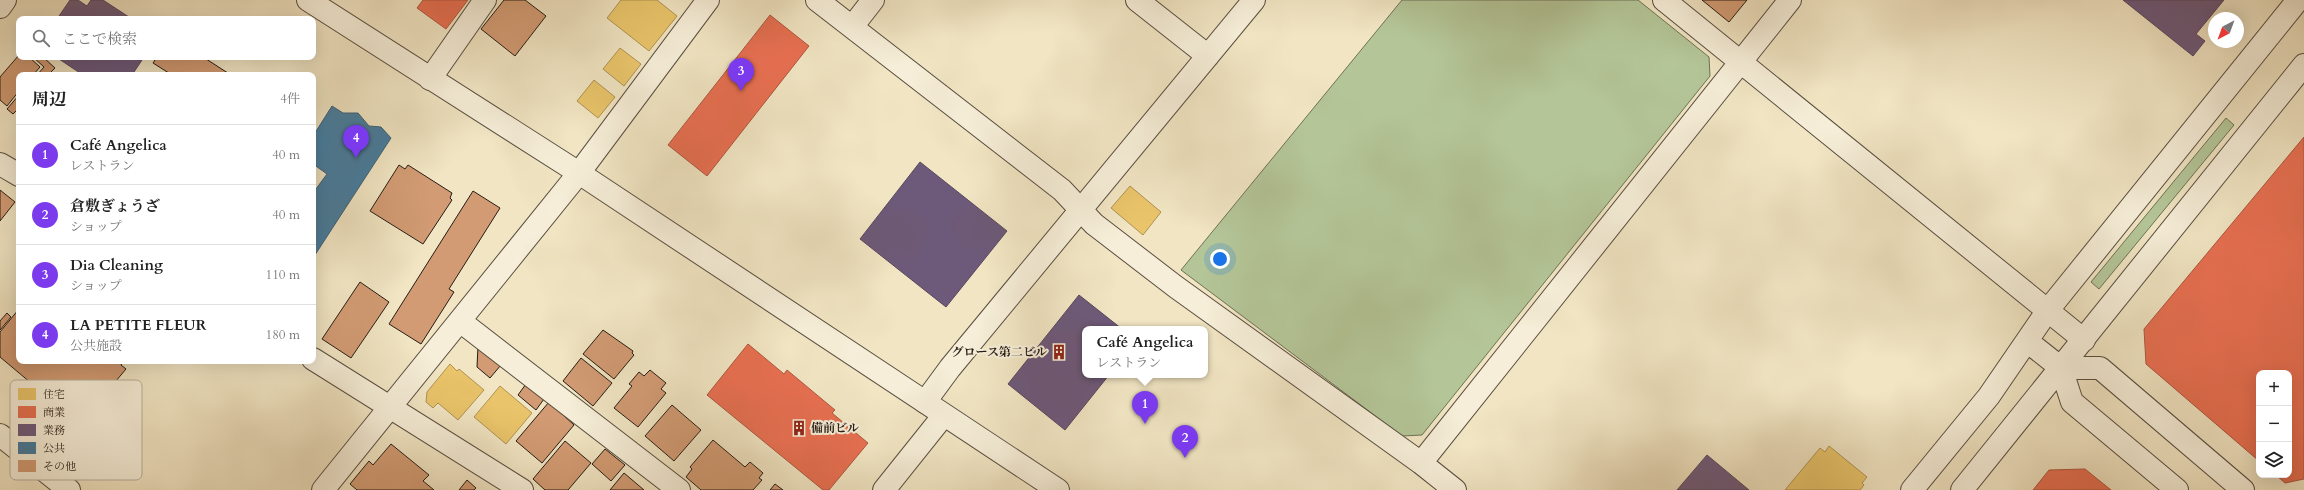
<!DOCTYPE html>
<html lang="ja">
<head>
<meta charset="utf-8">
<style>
  body { margin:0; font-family:Cardo,"Noto Serif JP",serif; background:#f6f6f6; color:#222 }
  .controls { position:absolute; right:12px; bottom:12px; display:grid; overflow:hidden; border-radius:8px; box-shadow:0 4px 16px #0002 }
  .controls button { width:36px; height:36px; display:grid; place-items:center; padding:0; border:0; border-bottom:1px solid #e0e0e0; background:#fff; color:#222; font:20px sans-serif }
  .compass { position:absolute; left:2208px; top:12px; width:36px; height:36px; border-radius:50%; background:#fff; box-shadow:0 4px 16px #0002; rotate:221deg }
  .you { position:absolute; left:1220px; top:259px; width:14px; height:14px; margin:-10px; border:3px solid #fff; border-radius:50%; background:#1a73e8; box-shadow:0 0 0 6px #1a73e833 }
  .badge { display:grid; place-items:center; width:26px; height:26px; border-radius:50%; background:#7c3aed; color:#fff; font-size:13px; font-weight:700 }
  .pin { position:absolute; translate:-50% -33px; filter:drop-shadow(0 1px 2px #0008) }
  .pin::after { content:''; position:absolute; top:21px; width:14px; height:12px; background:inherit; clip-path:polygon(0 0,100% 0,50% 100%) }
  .popup { position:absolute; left:1082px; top:326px; width:126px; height:52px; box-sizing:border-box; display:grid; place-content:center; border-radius:8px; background:#fff; filter:drop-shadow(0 1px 3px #0005); font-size:13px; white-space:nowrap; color:#767676 }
  .popup b { font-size:15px; color:#222 }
  .popup::after { content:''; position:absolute; left:50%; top:100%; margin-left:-8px; border:8px solid transparent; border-top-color:#fff }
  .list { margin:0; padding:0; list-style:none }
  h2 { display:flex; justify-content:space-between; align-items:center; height:52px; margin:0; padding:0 16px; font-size:17px }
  h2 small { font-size:13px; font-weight:400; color:#767676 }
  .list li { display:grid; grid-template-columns:26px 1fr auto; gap:12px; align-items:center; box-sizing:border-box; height:60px; padding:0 16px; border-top:1px solid #e0e0e0 }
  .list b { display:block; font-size:15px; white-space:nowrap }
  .list p { margin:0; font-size:13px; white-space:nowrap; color:#767676 }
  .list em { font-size:13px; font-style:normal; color:#767676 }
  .icon { flex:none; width:22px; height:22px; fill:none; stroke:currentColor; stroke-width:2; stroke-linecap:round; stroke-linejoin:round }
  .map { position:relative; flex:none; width:2304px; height:490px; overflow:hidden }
  .search { position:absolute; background:#fff; box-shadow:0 4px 16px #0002; left:16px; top:16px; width:300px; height:44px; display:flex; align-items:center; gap:10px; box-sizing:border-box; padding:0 14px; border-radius:8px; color:#767676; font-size:15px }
  .panel { position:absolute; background:#fff; box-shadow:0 4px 16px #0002; left:16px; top:72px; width:300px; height:292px; border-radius:8px }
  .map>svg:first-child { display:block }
  .green { fill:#b4c698; stroke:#6d7157 }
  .homes { fill:#e9c46a; stroke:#ae9251 }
  .shops { fill:#e76f51; stroke:#ad563f }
  .offices { fill:#6d597a; stroke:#58475c }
  .public { fill:#457b9d; stroke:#3c5e74 }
  .building { fill:#d29b73; stroke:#261c16 }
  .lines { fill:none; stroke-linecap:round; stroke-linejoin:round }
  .minor-casing { stroke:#594e41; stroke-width:24 }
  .tertiary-casing { stroke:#594e41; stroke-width:24 }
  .minor { stroke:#f6eed8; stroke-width:22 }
  .tertiary { stroke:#f6eed8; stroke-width:22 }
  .labels { text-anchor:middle; stroke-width:4; stroke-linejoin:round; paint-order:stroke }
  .poi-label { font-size:12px; font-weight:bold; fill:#261c16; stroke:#f6eed8; text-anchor:end }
  .key { fill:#f6eed8; stroke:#b8af9e; stroke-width:1 }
  .key-label { font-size:11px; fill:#261c16 }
</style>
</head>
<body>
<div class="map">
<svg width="2304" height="490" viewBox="0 0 2304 490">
  <rect width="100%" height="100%" fill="#f1e5c3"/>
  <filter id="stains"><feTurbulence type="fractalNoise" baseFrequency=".005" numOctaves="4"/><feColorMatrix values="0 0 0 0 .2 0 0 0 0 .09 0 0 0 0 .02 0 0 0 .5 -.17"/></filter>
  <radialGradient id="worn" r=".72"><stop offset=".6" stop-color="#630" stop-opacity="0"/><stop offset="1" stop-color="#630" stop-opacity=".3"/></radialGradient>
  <path class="green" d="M1402 0H1638L1709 57 1710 76 1422 435 1402 436 1181 270Z
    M2226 118 2234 125 2099 289 2091 282Z"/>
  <path class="homes" d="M621 0H657L677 16 649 51 607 18Z
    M620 48 641 64 624 86 603 69Z
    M594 80 615 97 598 118 577 101Z
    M1130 186 1161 212 1143 235 1111 208Z
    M450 364 457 371 459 369 484 390 458 420 438 403 433 408 426 402 427 392Z
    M500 386 532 413 506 444 474 417Z
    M1829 446 1867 477 1862 483 1864 485 1860 490H1785L1820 448 1825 452Z"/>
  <path class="shops" d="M423 0H468L446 29 417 8Z
    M770 15 809 46 707 176 668 145Z
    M2304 137V479L2285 483 2276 475H2289V373H2259V461L2146 364 2144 329Z
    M748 344 784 374 787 370 835 410 832 413 868 443 829 490H823L707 395Z
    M2085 469 2111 490H2033L2049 470Z"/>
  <path class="offices" d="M70 0H78L87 6 91 0H103L132 19H57Z
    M2123 0H2224L2196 34 2205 41 2193 56Z
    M56 57H144L132 75H83Z
    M920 162 1007 231 946 307 860 239Z
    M1079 295 1122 329H1085V375H1109L1065 430 1008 384Z
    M1707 455 1749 490H1677Z"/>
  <path class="public" d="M332 106 343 113H358L369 126 381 127 391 138 313 258V193L327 174 313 164 315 157 313 156V136Z"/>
  <path class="building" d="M504 0H525L546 16 515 56 481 29Z
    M1702 0H1747L1729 22Z
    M19 55V57H29L40 67 33 75H19V91L7 106 0 100V77Z
    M33 57H43L55 68 48 75H37L44 67Z
    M157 57H203L231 75H172L153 63Z
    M19 95V108L13 114 7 109Z
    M399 165 405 169 408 165 452 193 450 198 452 200 423 244 370 211Z
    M0 190 15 202 0 221Z
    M473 191 500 208 449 289 454 292 421 344 389 324Z
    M360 282 389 302 351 358 322 339Z
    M19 309V361H124L121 365 126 369 80 424 0 357V332Z
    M7 313 11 317 0 330V321Z
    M603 330 633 351 632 353 634 355 614 379 583 354Z
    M478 346 501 365 490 378 477 367Z
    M581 358 612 383 593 406 563 381Z
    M650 370 666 383 661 389 666 393 638 427 614 408 632 386 629 384 639 372 644 376Z
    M526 384 544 399 536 410 518 395Z
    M549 402 574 425 542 463 516 441Z
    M672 405 701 430 674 461 645 436Z
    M713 440 745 467 750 462 763 473 759 478 762 480 753 490H701L686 477 692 469 690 467Z
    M565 441 591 463 568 490H545L533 479Z
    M391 444 429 475 423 481 434 490H357L350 484 369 461 373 465Z
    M605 449 625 465 611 481 592 464Z
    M624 473 644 490H610Z
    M467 480 476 488 474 490H459Z
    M775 484 783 490H770Z"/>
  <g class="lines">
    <defs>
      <path id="minor" d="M817 0 1062 190 1094 224 1176 287 1421 463 1455 490
        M1137 0 1208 56
        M1664 0 2084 340
        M0 7 5 0
        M852 27 873 0
        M430 79 485 0
        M0 164 19 175
        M460 321 679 490
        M313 359 522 490
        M925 402 950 368 1254 0
        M0 435 69 490
        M1421 463 1790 0
        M323 490 579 173 708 0
        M884 490 944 415"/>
      <path id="tertiary" d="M308 0 579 173 1058 490
        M2027 341 2061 368 2072 402 2177 490
        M2061 368H2100L2243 490
        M1912 490 1989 396 2048 310 2298 0
        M1962 490 2304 65"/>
    </defs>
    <use href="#minor" class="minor-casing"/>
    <use href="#tertiary" class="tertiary-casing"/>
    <use href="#minor" class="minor"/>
    <use href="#tertiary" class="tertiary"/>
  </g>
  <defs>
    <symbol id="building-bare" viewBox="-9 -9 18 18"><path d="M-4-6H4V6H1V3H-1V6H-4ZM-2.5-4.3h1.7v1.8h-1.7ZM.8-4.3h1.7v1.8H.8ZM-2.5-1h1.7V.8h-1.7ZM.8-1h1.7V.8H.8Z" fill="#8f2418" stroke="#f6eed8" stroke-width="2.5" paint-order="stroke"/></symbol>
  </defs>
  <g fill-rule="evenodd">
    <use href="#building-bare" x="1048" y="341" width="22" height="22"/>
    <use href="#building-bare" x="788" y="417" width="22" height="22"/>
  </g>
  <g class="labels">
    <g class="poi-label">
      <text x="1047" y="356">グロース第二ビル</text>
      <text x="811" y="432" text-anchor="start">備前ビル</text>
    </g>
  </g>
  <rect x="10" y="380" width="132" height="100" rx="6" class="key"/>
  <rect x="18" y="388" width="18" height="12" fill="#e9c46a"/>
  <rect x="18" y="406" width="18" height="12" fill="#e76f51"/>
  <rect x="18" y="424" width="18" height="12" fill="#6d597a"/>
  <rect x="18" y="442" width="18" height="12" fill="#457b9d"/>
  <rect x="18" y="460" width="18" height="12" fill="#d29b73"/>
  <g class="key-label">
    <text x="43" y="398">住宅</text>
    <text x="43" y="416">商業</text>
    <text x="43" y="434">業務</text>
    <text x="43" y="452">公共</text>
    <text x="43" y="470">その他</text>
  </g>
  <rect width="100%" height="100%" filter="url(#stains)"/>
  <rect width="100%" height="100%" fill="url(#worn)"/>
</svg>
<div class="controls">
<button>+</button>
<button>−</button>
<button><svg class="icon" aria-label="layers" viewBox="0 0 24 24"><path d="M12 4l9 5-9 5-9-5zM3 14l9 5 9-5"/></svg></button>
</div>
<svg class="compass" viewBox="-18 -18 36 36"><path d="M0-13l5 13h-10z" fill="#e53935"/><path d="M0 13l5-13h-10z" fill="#767676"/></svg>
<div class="you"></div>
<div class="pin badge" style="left:1145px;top:424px">1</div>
<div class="popup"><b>Café Angelica</b>レストラン</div>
<div class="pin badge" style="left:1185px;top:458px">2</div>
<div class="pin badge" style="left:741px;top:91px">3</div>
<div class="pin badge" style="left:356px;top:158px">4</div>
<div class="search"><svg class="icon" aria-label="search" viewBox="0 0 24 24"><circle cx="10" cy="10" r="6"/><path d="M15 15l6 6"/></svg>ここで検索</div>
<section class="panel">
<h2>周辺<small>4件</small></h2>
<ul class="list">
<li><span class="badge">1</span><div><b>Café Angelica</b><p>レストラン</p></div><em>40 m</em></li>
<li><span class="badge">2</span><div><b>倉敷ぎょうざ</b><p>ショップ</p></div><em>40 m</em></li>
<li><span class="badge">3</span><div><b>Dia Cleaning</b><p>ショップ</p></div><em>110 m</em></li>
<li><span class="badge">4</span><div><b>LA PETITE FLEUR</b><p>公共施設</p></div><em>180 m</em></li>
</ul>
</section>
</div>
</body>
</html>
